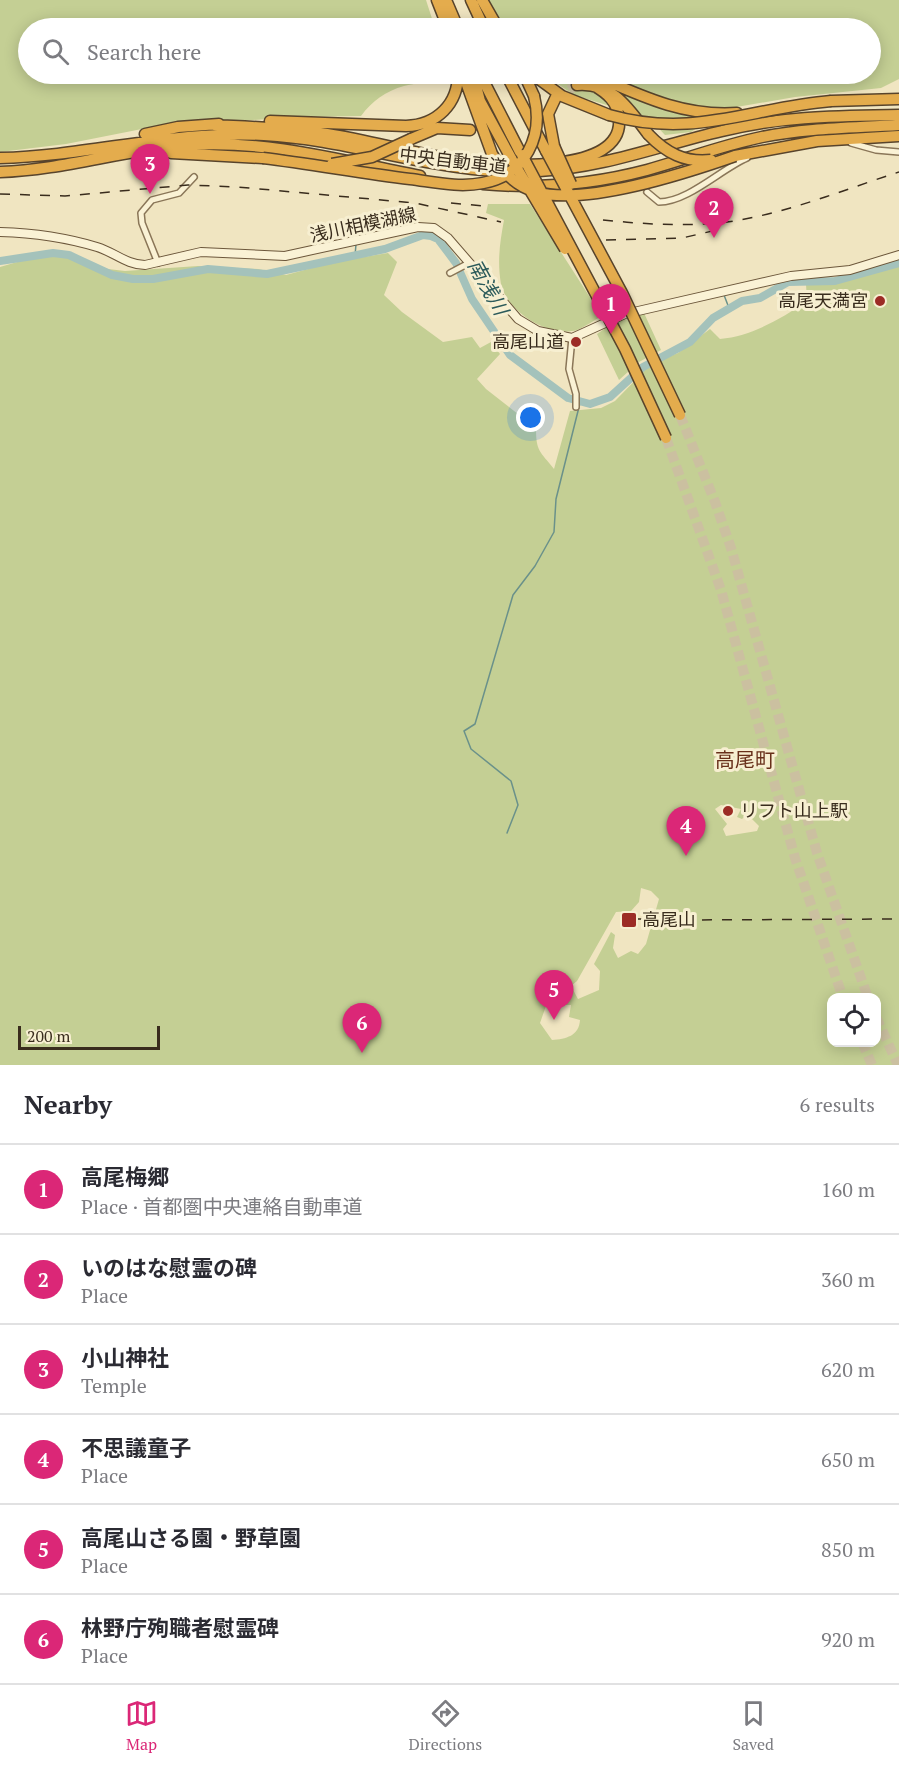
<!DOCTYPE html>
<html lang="en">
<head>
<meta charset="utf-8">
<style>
  body { margin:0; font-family:"PT Serif","Noto Sans JP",serif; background:#f2f2f3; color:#2b2b33 }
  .controls { position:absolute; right:18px; bottom:18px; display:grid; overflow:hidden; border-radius:12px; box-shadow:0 3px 15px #0003 }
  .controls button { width:54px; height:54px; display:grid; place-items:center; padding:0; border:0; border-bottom:2px solid #e1e1e2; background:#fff; color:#2b2b33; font:30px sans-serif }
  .scale { position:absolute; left:18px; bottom:15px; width:142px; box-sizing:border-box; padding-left:6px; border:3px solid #392c1d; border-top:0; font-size:16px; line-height:21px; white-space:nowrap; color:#392c1d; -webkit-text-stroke:4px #f7efd1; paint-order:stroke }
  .you { position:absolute; left:531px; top:418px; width:21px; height:21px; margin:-15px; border:4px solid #fff; border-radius:50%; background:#1a73e8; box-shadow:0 0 0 9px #1a73e833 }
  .badge { display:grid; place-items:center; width:39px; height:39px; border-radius:50%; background:#db2777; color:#fff; font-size:20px; font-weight:700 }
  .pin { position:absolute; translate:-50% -50px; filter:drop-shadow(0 2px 3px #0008) }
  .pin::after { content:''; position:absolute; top:32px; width:21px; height:18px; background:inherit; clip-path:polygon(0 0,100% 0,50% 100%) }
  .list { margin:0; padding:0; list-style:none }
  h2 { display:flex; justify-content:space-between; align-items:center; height:78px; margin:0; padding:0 24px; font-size:26px }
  h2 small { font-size:20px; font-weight:400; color:#7c7c81 }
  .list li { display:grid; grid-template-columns:39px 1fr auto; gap:18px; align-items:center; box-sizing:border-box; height:90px; padding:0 24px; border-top:2px solid #e1e1e2 }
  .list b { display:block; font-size:22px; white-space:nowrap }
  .list p { margin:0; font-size:20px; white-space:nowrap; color:#7c7c81 }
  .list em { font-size:20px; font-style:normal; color:#7c7c81 }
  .icon { flex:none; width:33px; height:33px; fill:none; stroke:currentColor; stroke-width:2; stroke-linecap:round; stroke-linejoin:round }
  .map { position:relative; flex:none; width:899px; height:1065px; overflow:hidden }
  .search { position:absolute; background:#fff; box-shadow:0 3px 15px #0003; left:18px; right:18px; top:18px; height:66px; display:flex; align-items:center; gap:15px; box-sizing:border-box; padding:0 21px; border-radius:33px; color:#7c7c81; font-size:22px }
  .sheet { height:618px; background:#fff }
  nav { display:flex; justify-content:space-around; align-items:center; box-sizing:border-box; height:84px; border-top:2px solid #e1e1e2; background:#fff; font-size:16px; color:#7c7c81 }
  nav a { display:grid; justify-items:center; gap:3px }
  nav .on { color:#db2777 }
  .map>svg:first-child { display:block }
  .green { fill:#c4cf94; fill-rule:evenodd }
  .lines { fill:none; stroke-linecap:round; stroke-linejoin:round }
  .stream { stroke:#6a918a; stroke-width:1.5 }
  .river { stroke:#a4c2bb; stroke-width:8 }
  .highway-tunnel { stroke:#cbc0a0; stroke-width:10; stroke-dasharray:10 5; stroke-linecap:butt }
  .street-casing { stroke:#8a7658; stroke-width:8 }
  .secondary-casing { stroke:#6c573b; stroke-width:10 }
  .highway-casing { stroke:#58442c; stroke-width:13 }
  .street { stroke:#faf2d5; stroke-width:5 }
  .secondary { stroke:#faf2d5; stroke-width:8 }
  .highway { stroke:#e4ac4d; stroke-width:10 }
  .rail { stroke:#392c1d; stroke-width:1.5; stroke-dasharray:10 10; stroke-linecap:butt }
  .highway-bridge-casing { stroke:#58442c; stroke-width:13; stroke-linecap:butt }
  .highway-bridge { stroke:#e4ac4d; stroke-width:10 }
  .poi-dot { fill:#9c2c25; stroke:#f7efd1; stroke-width:2 }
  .labels { text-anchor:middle; stroke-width:6; stroke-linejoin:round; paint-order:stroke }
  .street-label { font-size:18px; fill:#392c1d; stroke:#f7efd1 }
  .poi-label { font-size:18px; fill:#392c1d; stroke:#f7efd1; text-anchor:end }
  .water-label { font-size:20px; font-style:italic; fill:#2b5a5a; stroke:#f7efd1 }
  .neighbourhood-label { font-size:20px; fill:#68301a; stroke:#f7efd1 }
</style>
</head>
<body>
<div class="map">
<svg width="899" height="1065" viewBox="0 0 899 1065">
  <rect width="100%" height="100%" fill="#f0e5c1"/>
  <path class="green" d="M0 0H426L435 28H28V74H435C426 83 416 83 404 86 386 91 372 101 361 116L297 117 152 127 66 144 0 152Z
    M489 0H899V79L881 88 795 97 725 109 691 132 665 135 649 118 574 95 543 74H870V28H501Z
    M488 204H530L602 316C594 320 585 327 577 330 549 338 507 312 501 284 497 261 500 242 504 220L486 213Z
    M388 253 397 262 384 295 402 312 443 342 472 337 480 348 491 342 500 354 477 379 486 389 536 428C536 452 540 451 554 469L570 411 601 408 615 401 651 364 678 353 710 329 720 339C752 336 781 319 807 301L806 284H826L899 261V1065H0V267L31 258 63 256 91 267 125 271 198 266 258 269 286 275 334 262ZM721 805 741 809 737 817 742 819 747 814 759 826 757 831 726 836 723 829 727 824 715 809ZM641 888 651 891 659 899 646 944 638 954 631 951 618 958 613 948 615 935 611 932 594 964 600 971 599 990 578 999 571 986 577 981 616 912 631 911 639 902ZM832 998H876V1042H832ZM558 1001 561 1005H571L569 1017 580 1020C579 1036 566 1039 552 1040L540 1023 547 1003Z
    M644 313 661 350 639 362 619 380 597 334 610 325Z"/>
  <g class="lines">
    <path class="stream" d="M356 237 357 220
      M355 256 356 244
      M724 295 729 308
      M507 833 518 805 511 781 471 749 464 731 475 724 513 595 535 566 554 532 556 499 580 403"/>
    <path class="river" d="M0 261 53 253 69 255 112 275 133 279H153L208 269 267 274 385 249 423 235 431 236 438 239 456 263 472 299 510 355 568 398 590 404 610 397 643 367 690 342 713 318 742 301 760 298 788 282 835 281 899 263"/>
    <path class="highway-tunnel" d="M556 97 577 85
      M680 415 715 502 731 548 817 853 868 998
      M666 438 721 590 795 858 843 998
      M876 1017 898 1065
      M862 1042 872 1065"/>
    <defs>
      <path id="street" d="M851 143 876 150 899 152
        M647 192 659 202C688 202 721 169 747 158
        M158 263 142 223 141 213 152 200 179 193 194 177
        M450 273 469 263
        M572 338 569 369 576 394V407"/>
      <path id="secondary" d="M0 232C34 233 64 237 97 247 114 252 127 265 145 265L201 252 285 256 418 227 434 228 448 238 518 319 538 331 572 338 625 314 791 276 850 270 899 255"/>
      <path id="highway" d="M437 0 448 28
        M446 0 458 28
        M471 0 484 28
        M482 0 498 28
        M463 74 492 154
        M480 74 520 152
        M506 74 546 151
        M524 74 534 96
        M532 74 562 96 609 115
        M591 74C639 95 683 117 737 113
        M474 78 480 101 512 160
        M577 85C613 82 629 109 648 134
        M831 101 899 99
        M270 121 406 126C437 125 458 104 458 74
        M214 125C251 127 289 128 327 134 373 141 418 155 465 161 499 166 624 175 619 119 618 102 607 93 593 85
        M145 134 178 127 219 124
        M411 139 437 128 470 130
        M554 146 548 114 556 97
        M171 153 263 158
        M735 156 817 141 899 136
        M0 158C89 156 173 130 264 135 357 140 445 177 539 171 603 168 661 145 722 131 780 116 839 116 899 115
        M0 172C64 170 126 149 190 145 269 140 343 161 420 176
        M483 184C538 189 594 184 647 170 686 159 723 145 762 137 807 128 853 128 899 125"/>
    </defs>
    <use href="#street" class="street-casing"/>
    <use href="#secondary" class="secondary-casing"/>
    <use href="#highway" class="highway-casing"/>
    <use href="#street" class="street"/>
    <use href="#secondary" class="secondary"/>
    <use href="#highway" class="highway"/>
    <path class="rail" d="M0 194 65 196 188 185 238 187 415 203 501 222
      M451 203 485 206
      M603 220C644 224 685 227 727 222 785 214 843 190 899 172
      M606 240 682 238 721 229
      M635 919H648
      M682 920 899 919"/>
    <defs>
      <path id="highway-bridge" d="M609 115C694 139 749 108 831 101
        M648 134C666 153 685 163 711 160
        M554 146 571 184
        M546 151 622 293 680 415
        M492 154C502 172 516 186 536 192 586 206 686 173 735 156
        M522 155 625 349 666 438
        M263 158C312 164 361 173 410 179 434 182 459 188 483 183 526 175 544 135 534 96
        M512 160 565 249
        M332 164 372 157 411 139"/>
    </defs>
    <use href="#highway-bridge" class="highway-bridge-casing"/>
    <use href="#highway-bridge" class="highway-bridge"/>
  </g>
  <g class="poi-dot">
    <circle cx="880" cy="301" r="6"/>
    <circle cx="576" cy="342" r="6"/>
    <circle cx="728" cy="811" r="6"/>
    <rect x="621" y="912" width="16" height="16" rx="3"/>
  </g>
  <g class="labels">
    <g class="street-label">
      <text transform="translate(453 161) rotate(7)" y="6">中央自動車道</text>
      <text transform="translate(363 225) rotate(-12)" y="6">浅川相模湖線</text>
    </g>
    <g class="poi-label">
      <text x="868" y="307">高尾天満宮</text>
      <text x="564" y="348">高尾山道</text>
      <text x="740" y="817" text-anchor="start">リフト山上駅</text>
      <text x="642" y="926" text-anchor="start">高尾山</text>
    </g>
    <g class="water-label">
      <text transform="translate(488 287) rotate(61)" y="7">南浅川</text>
    </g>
    <g class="neighbourhood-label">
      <text x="745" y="767">高尾町</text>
    </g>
  </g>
</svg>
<div class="controls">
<button><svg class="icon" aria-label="locate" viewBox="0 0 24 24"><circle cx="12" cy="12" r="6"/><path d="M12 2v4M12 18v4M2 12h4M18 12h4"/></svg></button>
</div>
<div class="scale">200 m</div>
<div class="you"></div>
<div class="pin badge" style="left:611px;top:334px">1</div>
<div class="pin badge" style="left:714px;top:238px">2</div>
<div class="pin badge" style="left:150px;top:194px">3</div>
<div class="pin badge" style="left:686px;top:856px">4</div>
<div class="pin badge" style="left:554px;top:1020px">5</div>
<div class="pin badge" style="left:362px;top:1053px">6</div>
<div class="search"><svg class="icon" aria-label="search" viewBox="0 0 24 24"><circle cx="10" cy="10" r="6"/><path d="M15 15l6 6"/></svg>Search here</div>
</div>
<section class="sheet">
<h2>Nearby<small>6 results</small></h2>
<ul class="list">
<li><span class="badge">1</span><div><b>高尾梅郷</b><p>Place · 首都圏中央連絡自動車道</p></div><em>160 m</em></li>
<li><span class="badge">2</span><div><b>いのはな慰霊の碑</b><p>Place</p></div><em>360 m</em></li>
<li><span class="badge">3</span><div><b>小山神社</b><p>Temple</p></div><em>620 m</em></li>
<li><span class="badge">4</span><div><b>不思議童子</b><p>Place</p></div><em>650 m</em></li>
<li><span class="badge">5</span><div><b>高尾山さる園・野草園</b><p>Place</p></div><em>850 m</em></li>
<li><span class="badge">6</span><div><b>林野庁殉職者慰霊碑</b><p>Place</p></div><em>920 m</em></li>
</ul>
</section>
<nav>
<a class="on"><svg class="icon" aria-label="map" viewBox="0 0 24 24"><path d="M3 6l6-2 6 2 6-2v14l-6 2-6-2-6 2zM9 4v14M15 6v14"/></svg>Map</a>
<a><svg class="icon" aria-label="directions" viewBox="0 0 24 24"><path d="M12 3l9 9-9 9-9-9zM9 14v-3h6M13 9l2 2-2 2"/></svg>Directions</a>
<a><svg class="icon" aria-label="saved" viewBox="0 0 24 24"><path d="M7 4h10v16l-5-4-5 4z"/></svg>Saved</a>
</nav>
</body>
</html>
